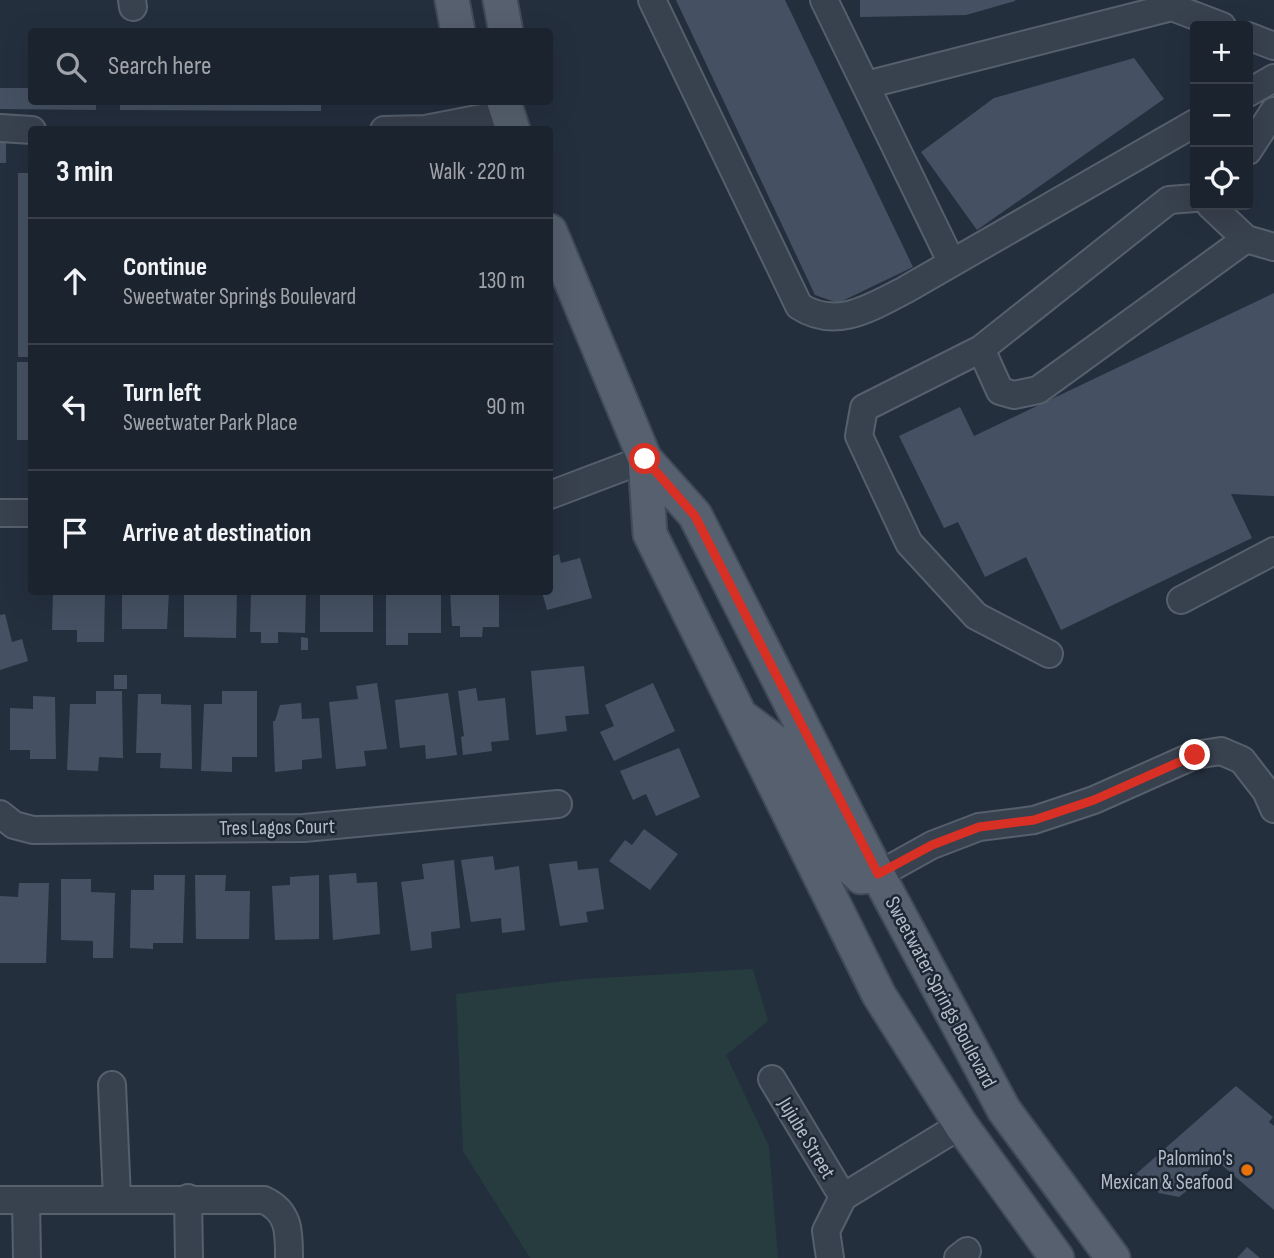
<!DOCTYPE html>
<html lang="en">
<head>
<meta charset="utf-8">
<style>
  body { margin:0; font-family:"Sofia Sans Condensed",sans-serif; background:#282f3a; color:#f1f3f6 }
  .controls { position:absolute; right:21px; top:21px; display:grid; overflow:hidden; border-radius:7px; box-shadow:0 7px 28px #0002 }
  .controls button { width:63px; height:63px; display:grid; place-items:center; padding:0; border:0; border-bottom:2px solid #39404a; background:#1b232e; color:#f1f3f6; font:35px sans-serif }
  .stop { position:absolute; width:21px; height:21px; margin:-16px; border:5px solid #d93025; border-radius:50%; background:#fff }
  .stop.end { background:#d93025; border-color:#fff; box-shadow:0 2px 7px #0008 }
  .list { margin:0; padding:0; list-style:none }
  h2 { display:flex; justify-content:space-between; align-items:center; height:91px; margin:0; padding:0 28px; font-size:30px }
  h2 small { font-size:23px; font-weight:400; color:#a0a4aa }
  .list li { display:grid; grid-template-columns:46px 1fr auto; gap:21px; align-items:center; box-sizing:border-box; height:126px; padding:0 28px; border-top:2px solid #39404a }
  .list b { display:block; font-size:26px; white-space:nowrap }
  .list p { margin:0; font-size:23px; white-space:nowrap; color:#a0a4aa }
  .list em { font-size:23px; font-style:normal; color:#a0a4aa }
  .icon { flex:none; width:38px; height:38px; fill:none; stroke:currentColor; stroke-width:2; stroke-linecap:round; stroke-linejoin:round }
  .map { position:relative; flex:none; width:1274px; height:1258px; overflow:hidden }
  .search { position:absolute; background:#1b232e; box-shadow:0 7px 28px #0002; left:28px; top:28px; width:525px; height:77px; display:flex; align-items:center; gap:18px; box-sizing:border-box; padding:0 24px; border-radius:7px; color:#a0a4aa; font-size:26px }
  .panel { position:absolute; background:#1b232e; box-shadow:0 7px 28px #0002; left:28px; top:126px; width:525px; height:469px; border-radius:7px }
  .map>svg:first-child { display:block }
  .green { fill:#263c3f }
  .building { fill:#455162 }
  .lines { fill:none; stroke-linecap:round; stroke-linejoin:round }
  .minor-casing { stroke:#565f6c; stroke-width:30 }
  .major-casing { stroke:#414a57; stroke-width:37 }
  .minor { stroke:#38414e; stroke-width:26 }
  .major { stroke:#56606e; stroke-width:33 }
  .route { stroke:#d93025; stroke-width:9 }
  .food-dot { fill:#e8710a; stroke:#1d2633; stroke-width:2.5 }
  .labels { text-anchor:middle; stroke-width:5; stroke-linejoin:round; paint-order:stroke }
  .street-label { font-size:21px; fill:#b4bcc9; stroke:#1d2633 }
  .poi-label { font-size:21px; fill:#b4bcc9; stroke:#1d2633; text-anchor:end }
</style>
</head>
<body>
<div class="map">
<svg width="1274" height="1258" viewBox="0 0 1274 1258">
  <rect width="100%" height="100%" fill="#242f3e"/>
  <path class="green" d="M753 969 768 1021 726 1055 769 1146 778 1258H530L463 1151 456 994 583 979Z"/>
  <path class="building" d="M676 0H785L913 267 838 303 815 295Z
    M860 0H1015V1L966 15 860 17Z
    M1134 58 1164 99 977 230 921 152 994 98Z
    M0 88H32V102H96V110L0 109Z
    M120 102H321V111L120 110Z
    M0 140H6V163H0Z
    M18 173H32V357H18Z
    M1274 293V496L1231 494 1252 538 1061 630 1026 557 985 577 958 522 944 528 899 436 960 407 974 436Z
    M17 362H32V440H17Z
    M559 554 561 563 580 558 592 598 547 610 542 592H550V557Z
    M53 592H105L104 642H77V630H52Z
    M122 592H169L167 629H122Z
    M184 592H237L236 638 184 637Z
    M251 592H306L305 633 278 632V643H261V632H250Z
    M320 592H373V632H320Z
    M386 592H441V633H408V645H386Z
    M450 592H499V627H483L482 637H460V626H452Z
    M5 614 12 642 22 639 28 661 0 670V615Z
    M301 637 308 638V650H301Z
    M584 666 589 714 565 716 567 731 536 735 531 671Z
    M114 675H127V689H114Z
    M377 683 387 749 364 751 366 766 336 769 329 702 358 699 356 686Z
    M653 683 675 731 614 761 600 732 614 726 605 705Z
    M476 688 478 701 505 698 509 740 491 742 492 751 463 755 461 737 464 736 458 691Z
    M96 691H122L123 758 99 757 98 771 67 770 70 704H96Z
    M222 691H257V757H232V772L201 771 204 704H222Z
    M448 693 457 755 426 759 425 745 400 748 395 700Z
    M138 694H161V704L191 705 192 769 160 768 161 753H136Z
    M33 696 55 697 56 759H30V750H10V708L33 709Z
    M301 703 302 719 319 718 322 758 302 760V769L275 772 273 721H275L280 705Z
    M679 748 700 797 656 816 646 794 633 800 620 771Z
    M644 829 678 854 650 890 609 861 625 840 632 845Z
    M493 856 495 870 519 866 525 930 502 933 501 918 471 922 461 860Z
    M454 860 460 928 431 932 432 948 411 951 401 882 424 879 422 864Z
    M577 861 578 870 598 868 604 909 586 912 588 922 560 926 549 864Z
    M356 873 357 883 377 882 380 934 333 940 329 875Z
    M154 875H185L183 943H153V949L130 948 131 890H154Z
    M195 875H226L225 891H250L249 939H196Z
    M319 875V939L275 940 272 886 290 885V877Z
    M61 879H91V892L115 893 113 958H93V941L61 940Z
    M19 883H49L46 963H0V896L18 897Z
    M1236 1086 1273 1117 1269 1122 1274 1126V1210L1217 1161 1199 1181 1179 1197 1159 1193 1136 1174Z
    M1247 1247 1260 1258H1237Z"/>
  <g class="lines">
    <defs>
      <path id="minor" d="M132 0 133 7
        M652 0 799 306C836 330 870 308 905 290L1195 123
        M824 0 951 261
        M1248 36 1274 46
        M866 85 1172 7 1222 26
        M1248 93 1274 78
        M0 128 32 130
        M384 130 425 129 508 113
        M1248 151 1274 111
        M1246 239 1274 247
        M981 349 1000 391 1014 395 1038 390 1246 239 1210 205
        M550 495 645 459
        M0 513H32
        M1181 600 1274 551
        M1049 654 976 616 909 543 859 436 864 408 981 349 1169 200 1195 198
        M0 814 14 825 33 830 304 828 558 804
        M878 875 932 845 979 827 1034 820 1094 800 1195 755 1221 751 1242 760 1266 791 1274 809
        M772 1079 843 1197
        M112 1085 117 1198
        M188 1198 189 1258
        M0 1200H264C290 1212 289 1233 289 1258
        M26 1201 27 1258
        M830 1258 826 1231 843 1197 961 1125
        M958 1258 967 1251"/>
      <path id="major" d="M452 0 458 32
        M500 0 506 32
        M504 102 513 130
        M550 231 645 459 695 515 878 875 1004 1110 1113 1258
        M645 459 650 534 879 995 961 1125 1057 1258
        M745 719 785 749 838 856 861 877 878 875"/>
    </defs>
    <use href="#minor" class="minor-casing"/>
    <use href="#major" class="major-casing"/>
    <use href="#minor" class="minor"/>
    <use href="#major" class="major"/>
  </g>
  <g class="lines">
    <path class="route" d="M645 459 695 516 878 874 932 845 979 827 1034 820 1094 800 1195 755"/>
  </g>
  <circle class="food-dot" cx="1247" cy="1170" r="7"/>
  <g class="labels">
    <g class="street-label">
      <text transform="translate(277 827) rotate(-1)" y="7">Tres Lagos Court</text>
      <text transform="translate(941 992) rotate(62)" y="7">Sweetwater Springs Boulevard</text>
      <text transform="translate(807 1138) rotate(59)" y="7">Jujube Street</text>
    </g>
    <g class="poi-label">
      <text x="1233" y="1165">Palomino's<tspan x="1233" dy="24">Mexican &amp; Seafood</tspan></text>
    </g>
  </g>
</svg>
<div class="controls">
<button>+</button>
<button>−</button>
<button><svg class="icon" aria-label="locate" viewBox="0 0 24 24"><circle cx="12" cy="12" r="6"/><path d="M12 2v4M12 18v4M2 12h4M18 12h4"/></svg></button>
</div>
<div class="stop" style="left:645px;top:459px"></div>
<div class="stop end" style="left:1195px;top:755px"></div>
<div class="search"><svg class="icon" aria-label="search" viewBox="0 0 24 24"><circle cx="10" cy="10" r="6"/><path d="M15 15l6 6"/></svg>Search here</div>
<section class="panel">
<h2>3 min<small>Walk · 220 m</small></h2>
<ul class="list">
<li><svg class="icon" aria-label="ahead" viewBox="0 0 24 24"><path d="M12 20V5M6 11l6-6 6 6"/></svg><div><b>Continue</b><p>Sweetwater Springs Boulevard</p></div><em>130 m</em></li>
<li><svg class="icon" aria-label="left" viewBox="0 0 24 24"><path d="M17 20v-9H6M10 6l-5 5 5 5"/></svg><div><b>Turn left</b><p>Sweetwater Park Place</p></div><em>90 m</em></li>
<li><svg class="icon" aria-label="arrive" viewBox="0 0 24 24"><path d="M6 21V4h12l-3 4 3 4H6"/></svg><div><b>Arrive at destination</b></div></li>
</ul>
</section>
</div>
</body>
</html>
